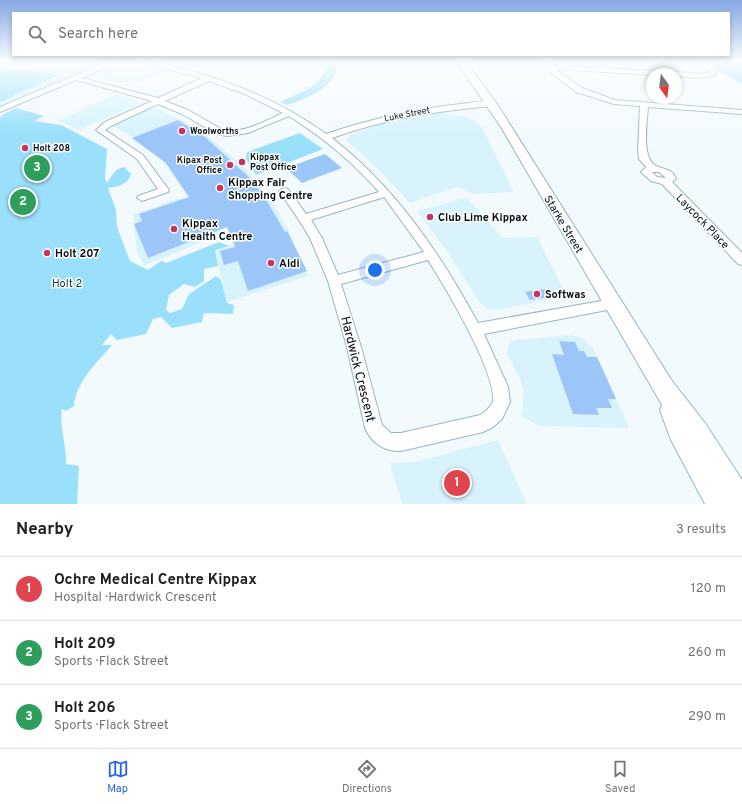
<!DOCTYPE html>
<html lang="en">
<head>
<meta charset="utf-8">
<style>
  body { margin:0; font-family:Overpass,sans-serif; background:#f6f6f6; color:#202124 }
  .compass { position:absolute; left:646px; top:68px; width:36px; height:36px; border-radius:50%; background:#fff; box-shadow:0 2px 6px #0003; rotate:166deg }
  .you { position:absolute; left:375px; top:270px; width:14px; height:14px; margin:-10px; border:3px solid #fff; border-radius:50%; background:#1a73e8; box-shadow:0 0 0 6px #1a73e833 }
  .badge { display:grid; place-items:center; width:26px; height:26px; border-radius:50%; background:#2563eb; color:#fff; font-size:13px; font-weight:700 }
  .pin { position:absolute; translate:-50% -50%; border:2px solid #fff; box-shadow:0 1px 4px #0006 }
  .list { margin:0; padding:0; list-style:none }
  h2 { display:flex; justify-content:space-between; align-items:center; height:52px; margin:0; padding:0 16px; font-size:17px }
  h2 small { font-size:13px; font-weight:400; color:#757577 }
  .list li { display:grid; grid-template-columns:26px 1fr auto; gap:12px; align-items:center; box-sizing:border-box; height:64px; padding:0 16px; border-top:1px solid #e0e0e0 }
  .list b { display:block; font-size:15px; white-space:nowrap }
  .list p { margin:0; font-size:13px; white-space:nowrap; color:#757577 }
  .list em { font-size:13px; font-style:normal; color:#757577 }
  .icon { flex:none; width:22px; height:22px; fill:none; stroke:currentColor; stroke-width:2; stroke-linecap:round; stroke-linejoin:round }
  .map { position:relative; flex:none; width:742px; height:504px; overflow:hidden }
  .search { position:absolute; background:#fff; box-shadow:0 2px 6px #0003; left:12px; right:12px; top:12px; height:44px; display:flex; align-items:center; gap:10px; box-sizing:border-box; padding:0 14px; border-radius:0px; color:#757577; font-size:15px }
  .sheet { height:244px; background:#fff }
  nav { display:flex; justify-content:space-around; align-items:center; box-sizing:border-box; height:56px; border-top:1px solid #e0e0e0; background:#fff; font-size:11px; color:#757577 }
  nav a { display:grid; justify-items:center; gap:2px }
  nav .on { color:#2563eb }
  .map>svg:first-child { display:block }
  .built { fill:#d9f3fd }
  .green { fill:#9be0fa }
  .building { fill:#9cc6f7 }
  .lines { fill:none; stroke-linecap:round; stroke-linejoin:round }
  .street-casing { stroke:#95b6c4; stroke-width:2 }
  .secondary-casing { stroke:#95b6c4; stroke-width:2 }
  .street { fill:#fff; fill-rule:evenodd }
  .secondary { fill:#fff; fill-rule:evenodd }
  .poi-dot { fill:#c5365e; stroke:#fff; stroke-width:1.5 }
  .labels { text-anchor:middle; stroke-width:3; stroke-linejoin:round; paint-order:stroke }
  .far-street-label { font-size:9px; fill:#040f14; stroke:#fff }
  .far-poi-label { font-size:9px; font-weight:bold; fill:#040f14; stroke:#fff; text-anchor:start }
  .poi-label { font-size:11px; font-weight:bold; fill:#040f14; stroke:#fff; text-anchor:start }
  .street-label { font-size:11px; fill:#040f14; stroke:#fff }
  .park-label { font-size:11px; fill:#0a3846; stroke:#fff }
  .near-street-label { font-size:13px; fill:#040f14; stroke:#fff }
</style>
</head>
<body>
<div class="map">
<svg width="742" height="504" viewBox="0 0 742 504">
  <rect width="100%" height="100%" fill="#f3fafd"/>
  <path class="built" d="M0 61H106L0 106Z
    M126 63 155 69 150 71 160 73 137 83 127 81 122 83 95 76 98 73 116 65Z
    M116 94 139 102 140 103 79 130 58 121Z
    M156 108 183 121 202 132 239 162 257 182 272 202 288 229 308 276 227 302 214 250 238 243 226 216 195 206 164 163 154 152 140 141 113 126 115 124 149 109Z
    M442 113 465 116 474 120 481 126 514 192 474 194 457 187 410 203 378 169 346 140 350 135 376 126 420 116Z
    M182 197 200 223 210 219 221 234 144 266 137 252 133 215Z
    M467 198 503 238 537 237 562 287 561 294 555 298 497 310 486 308 479 302 449 254 417 211Z
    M572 335 583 339 593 348 609 381 629 428 539 426 521 416 523 404V389L519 377 507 354 508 344 516 340Z
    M498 440 527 504H402L390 463 414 462Z"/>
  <path class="green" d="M323 61H335L336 63C341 86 304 99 287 105L280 102C295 94 331 85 323 61Z
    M700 61H742V84L737 81Z
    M0 67 58 75 0 102Z
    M16 108 44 116 34 121 61 125 107 149 105 178 107 183C112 176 114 169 124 167L131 174C129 184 117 187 108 188L116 210 117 227 130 261 148 270 161 261 166 263 219 242 229 246 215 250 218 266 204 269V281L195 287 184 284 169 295 166 310 170 313 182 309 189 294 216 276 221 280 227 303 234 305 233 314 204 313 202 322 172 328 161 317 153 319 146 334 117 340 111 334 102 345H112C97 363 76 381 74 406L66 411 62 409C59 427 67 446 66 464L79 466 77 504H0V118L2 115Z
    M300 133 323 149 256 175 246 159 247 152Z"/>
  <path class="building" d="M178 120 205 137 249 177 265 198 285 232 287 231 307 271 248 291 238 261 224 265 220 251 235 247 227 227 148 258 134 224 142 221 139 214 189 197 166 163 132 138Z
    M325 154 342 168 302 183 286 168Z
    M545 289 550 297 530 300 525 292Z
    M559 341 575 342 579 351H584L587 357H597L616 399H608L612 408H596L599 415 573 414 552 354 564 355Z"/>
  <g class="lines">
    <defs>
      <path id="street" d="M109 61H119L82 78 158 98 202 78 137 61C157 61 175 67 194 72 241 85 286 105 326 134 370 119 415 109 461 104 471 103 485 100 495 102V106H492C437 111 384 119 332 138 395 187 440 253 478 323L612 299 617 300 619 304 617 308 612 309 484 334 508 387 510 402 502 419 493 427 483 432 401 451C384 451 372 444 365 428L347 347 328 281 310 238 299 220 279 191 284 188 288 189 306 214 379 192C353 162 322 137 289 116L248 133 227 136 217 134 182 114 158 104 111 126 105 130 143 155 169 190 168 192 142 201 137 198 138 196 158 189 137 159 96 130 105 122 152 101 76 80 0 112V107ZM209 81 245 94 283 113C265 121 243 134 223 130L188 110 165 101ZM384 197 424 252 338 275 322 238 311 220ZM428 260C445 287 497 373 493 402L487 410 480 415 401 433H391L382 425 361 347 341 284Z
        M536 61H544L549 65 670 72 673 73 676 72 701 74 711 72 695 61H703L716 70V75L701 78 676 76V74L652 75 555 69 582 88 615 100 742 110V114L648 107C647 122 641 158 656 166 665 170 672 168 676 179L672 182 742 253V265L738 264 662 184 651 181 641 172 646 167 639 159 638 150 640 106 614 104 576 92ZM652 172H659L666 178 657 177Z"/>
      <path id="secondary" d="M456 61H465L497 104 672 381 705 423 742 480V504H705L671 440 660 410 662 405 501 127Z"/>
    </defs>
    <use href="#street" class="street-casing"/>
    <use href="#secondary" class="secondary-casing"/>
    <use href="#street" class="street"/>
    <use href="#secondary" class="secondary"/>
  </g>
  <linearGradient id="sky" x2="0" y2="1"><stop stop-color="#84a6e2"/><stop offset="0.46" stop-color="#fafdfe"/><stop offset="1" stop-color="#fafdfe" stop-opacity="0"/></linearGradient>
  <rect width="742" height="132" fill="url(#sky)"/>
  <g class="poi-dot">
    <circle cx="182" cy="131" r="4"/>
    <circle cx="25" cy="148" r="4"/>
    <circle cx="242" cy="162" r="4"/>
    <circle cx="230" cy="165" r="4"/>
    <circle cx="220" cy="188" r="4"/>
    <circle cx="430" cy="217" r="4"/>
    <circle cx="174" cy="229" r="4"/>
    <circle cx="47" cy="253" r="4"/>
    <circle cx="271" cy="263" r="4"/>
    <circle cx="537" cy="294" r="4"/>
  </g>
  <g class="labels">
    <g class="far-street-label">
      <text transform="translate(407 114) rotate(-11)" y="3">Luke Street</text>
    </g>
    <g class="far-poi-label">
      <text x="190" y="134">Woolworths</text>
      <text x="33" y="151">Holt 208</text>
      <text x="250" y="160">Kippax<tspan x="250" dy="10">Post Office</tspan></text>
      <text x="222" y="163" text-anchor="end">Kipax Post<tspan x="222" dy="10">Office</tspan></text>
    </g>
    <g class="poi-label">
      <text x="228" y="186">Kippax Fair<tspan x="228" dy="13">Shopping Centre</tspan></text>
      <text x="438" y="221">Club Lime Kippax</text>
      <text x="182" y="227">Kippax<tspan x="182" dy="13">Health Centre</tspan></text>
      <text x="55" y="257">Holt 207</text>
      <text x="279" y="267">Aldi</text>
      <text x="545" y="298">Softwas</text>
    </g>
    <g class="street-label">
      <text transform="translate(703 221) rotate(46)" y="4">Laycock Place</text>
      <text transform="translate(564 224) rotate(59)" y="4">Starke Street</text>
    </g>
    <g class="park-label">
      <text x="67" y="287">Holt 2</text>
    </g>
    <g class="near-street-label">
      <text transform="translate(359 369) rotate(76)" y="5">Hardwick Crescent</text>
    </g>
  </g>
</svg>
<svg class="compass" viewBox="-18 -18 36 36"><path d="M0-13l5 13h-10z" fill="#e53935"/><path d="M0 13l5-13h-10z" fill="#757577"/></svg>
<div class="you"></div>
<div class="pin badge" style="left:457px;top:483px;background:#e0444e">1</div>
<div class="pin badge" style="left:23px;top:202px;background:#2e9e5b">2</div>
<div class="pin badge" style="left:37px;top:168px;background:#2e9e5b">3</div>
<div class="search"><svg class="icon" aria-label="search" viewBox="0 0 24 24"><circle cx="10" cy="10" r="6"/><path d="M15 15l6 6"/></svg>Search here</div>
</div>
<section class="sheet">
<h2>Nearby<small>3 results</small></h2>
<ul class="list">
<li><span class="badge" style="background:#e0444e">1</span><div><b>Ochre Medical Centre Kippax</b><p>Hospital · Hardwick Crescent</p></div><em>120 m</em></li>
<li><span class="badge" style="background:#2e9e5b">2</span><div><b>Holt 209</b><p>Sports · Flack Street</p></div><em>260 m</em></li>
<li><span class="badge" style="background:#2e9e5b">3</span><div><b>Holt 206</b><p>Sports · Flack Street</p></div><em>290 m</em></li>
</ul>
</section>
<nav>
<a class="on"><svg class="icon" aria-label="map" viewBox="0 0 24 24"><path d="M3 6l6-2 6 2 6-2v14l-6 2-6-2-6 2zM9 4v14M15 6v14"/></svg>Map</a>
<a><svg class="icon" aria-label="directions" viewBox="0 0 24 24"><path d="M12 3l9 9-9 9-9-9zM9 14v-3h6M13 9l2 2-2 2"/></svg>Directions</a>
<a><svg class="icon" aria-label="saved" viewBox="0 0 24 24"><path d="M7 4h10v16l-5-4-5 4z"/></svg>Saved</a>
</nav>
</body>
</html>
